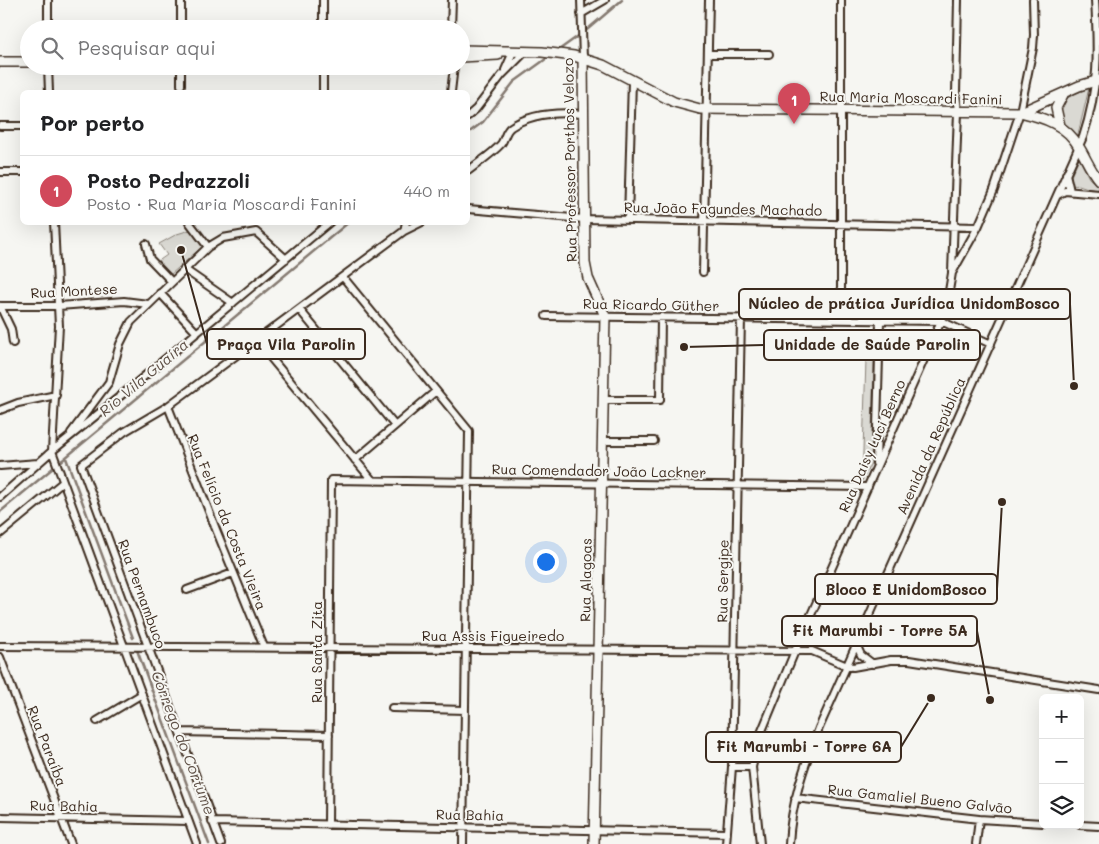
<!DOCTYPE html>
<html lang="pt">
<head>
<meta charset="utf-8">
<style>
  body { margin:0; font-family:Mali,sans-serif; background:#f6f6f6; color:#202124 }
  .controls { position:absolute; right:15px; bottom:15px; display:grid; overflow:hidden; border-radius:8px; box-shadow:0 5px 20px #0002 }
  .controls button { width:45px; height:45px; display:grid; place-items:center; padding:0; border:0; border-bottom:1px solid #e0e0e0; background:#fff; color:#202124; font:25px sans-serif }
  .you { position:absolute; left:545px; top:561px; width:18px; height:18px; margin:-12px; border:4px solid #fff; border-radius:50%; background:#1a73e8; box-shadow:0 0 0 8px #1a73e833 }
  .badge { display:grid; place-items:center; width:32px; height:32px; border-radius:50%; background:#d1495b; color:#fff; font-size:16px; font-weight:700 }
  .pin { position:absolute; translate:-50% -41px; filter:drop-shadow(0 1px 2px #0008) }
  .pin::after { content:''; position:absolute; top:26px; width:18px; height:15px; background:inherit; clip-path:polygon(0 0,100% 0,50% 100%) }
  .list { margin:0; padding:0; list-style:none }
  h2 { display:flex; justify-content:space-between; align-items:center; height:65px; margin:0; padding:0 20px; font-size:21px }
  h2 small { font-size:16px; font-weight:400; color:#757577 }
  .list li { display:grid; grid-template-columns:32px 1fr auto; gap:15px; align-items:center; box-sizing:border-box; height:70px; padding:0 20px; border-top:1px solid #e0e0e0 }
  .list b { display:block; font-size:19px; white-space:nowrap }
  .list p { margin:0; font-size:16px; white-space:nowrap; color:#757577 }
  .list em { font-size:16px; font-style:normal; color:#757577 }
  .icon { flex:none; width:28px; height:28px; fill:none; stroke:currentColor; stroke-width:2; stroke-linecap:round; stroke-linejoin:round }
  .map { position:relative; flex:none; width:1099px; height:844px; overflow:hidden }
  .search { position:absolute; background:#fff; box-shadow:0 5px 20px #0002; left:20px; top:20px; width:450px; height:55px; display:flex; align-items:center; gap:12px; box-sizing:border-box; padding:0 18px; border-radius:28px; color:#757577; font-size:19px }
  .panel { position:absolute; background:#fff; box-shadow:0 5px 20px #0002; left:20px; top:90px; width:450px; height:135px; border-radius:8px }
  .map>svg:first-child { display:block }
  .green { fill:#dad9d3; stroke:#8a8278 }
  .lines { fill:none; stroke-linecap:round; stroke-linejoin:round }
  .stream { stroke:#857a71; stroke-width:2.5 }
  .street-casing { stroke:#3b2a1e; stroke-width:10 }
  .secondary-casing { stroke:#3b2a1e; stroke-width:12 }
  .street { stroke:#f6f6f2; stroke-width:6 }
  .secondary { stroke:#f6f6f2; stroke-width:9 }
  .labels { text-anchor:middle; stroke-width:4; stroke-linejoin:round; paint-order:stroke }
  .street-label { font-size:14px; fill:#3b2a1e; stroke:#f6f6f2 }
  .water-label { font-size:15px; font-style:italic; fill:#605248; stroke:#f6f6f2 }
  .leader { fill:none; stroke:#3b2a1e; stroke-width:2 }
  .callout-dot { fill:#3b2a1e; stroke:#f6f6f2; stroke-width:2 }
  .callout { fill:#f6f6f2; stroke:#3b2a1e; stroke-width:2 }
  .callout-label { font-size:15px; text-anchor:middle; font-weight:bold; fill:#3b2a1e }
</style>
</head>
<body>
<div class="map">
<svg width="1099" height="844" viewBox="0 0 1099 844">
  <rect width="100%" height="100%" fill="#f6f6f2"/>
  <filter id="ink" filterUnits="userSpaceOnUse"><feTurbulence type="fractalNoise" baseFrequency=".02" numOctaves="2"/><feDisplacementMap in="SourceGraphic" scale="10" xChannelSelector="R" yChannelSelector="G"/><feConvolveMatrix kernelMatrix="1 2 1 2 8 2 1 2 1" color-interpolation-filters="sRGB"/></filter>
  <g filter="url(#ink)">
    <path class="green" d="M1089 88 1077 138C1073 132 1065 126 1062 119 1053 100 1075 94 1089 88Z
      M1079 158 1089 178 1099 188V192L1079 185 1073 186 1071 176Z
      M190 230 203 246 170 275 157 262 167 255 159 244 177 234Z
      M867 330H875L871 463 862 481Z"/>
    <g class="lines">
      <path class="stream" d="M556 52 588 29 622 0
        M468 133 483 122 514 82 550 56
        M66 458 133 638
        M0 512 349 222
        M137 650 209 844"/>
      <defs>
        <path id="street" d="M581 0 583 58
          M581 14 605 0
          M48 29V0
          M181 29V0
          M323 29V0
          M451 29 452 0
          M708 54H769
          M48 66 49 92
          M505 70 513 52
          M181 85V66
          M323 92V66
          M451 92 454 66
          M468 116 476 109 502 75 525 52
          M0 126H22
          M468 171C479 162 492 154 501 144 505 139 505 131 511 127 531 113 560 112 583 114
          M0 172H22
          M1066 174 1070 191
          M1058 195 1065 191 1099 194
          M468 209 584 219 978 227
          M628 220 632 80
          M54 222 59 326 52 451 197 844
          M189 222 208 247
          M404 231 422 222
          M146 244 150 259 172 282
          M184 269 233 303
          M703 272 709 0
          M952 272 958 112 956 93 958 0
          M343 277 469 431 463 844
          M160 293 197 333
          M0 306H59L124 301 148 304
          M0 306 11 329 13 343
          M299 309 395 426
          M546 316 941 321 991 344
          M841 320V0
          M256 340 372 480
          M603 400H660L661 317
          M168 406 217 532 264 647
          M0 410 18 403 56 395
          M71 433 109 382 120 344 131 322 208 247 223 238 256 232 286 259
          M603 441H654
          M355 460 436 391
          M876 463 880 321
          M0 466 38 463
          M0 497 52 451 129 389 330 222
          M0 534 63 482
          M187 590 233 573
          M856 644 861 655 873 664
          M0 646 812 651 847 666 853 667 891 660H909L1099 690
          M0 657 71 844
          M392 708 465 710
          M97 721 142 694
          M180 732 329 735
          M732 767H752
          M795 798 979 819 1043 823
          M0 817 188 821
          M212 822 727 833
          M328 825 331 480 868 487
          M1080 825 1099 826
          M221 844 81 465 124 432 168 406 404 231 406 222
          M726 844 732 767 741 318
          M760 844 752 767 759 738 795 651 941 321 947 303 952 273 978 227 994 190 1020 112 1033 48 1034 35 1033 0
          M789 844C791 803 804 766 819 728L1083 137C1099 89 1098 50 1095 0
          M976 844 979 819"/>
        <path id="secondary" d="M461 50 542 52 574 56 603 65 674 102 700 109 1020 112C1044 118 1066 124 1079 147 1086 158 1090 170 1099 180
          M461 57 498 55
          M583 58 585 263 588 278 605 316 594 844
          M0 62H29
          M1021 112 1079 86 1099 80
          M1060 126 1056 108 1064 93"/>
      </defs>
      <use href="#street" class="street-casing"/>
      <use href="#secondary" class="secondary-casing"/>
      <use href="#street" class="street"/>
      <use href="#secondary" class="secondary"/>
    </g>
  </g>
  <g class="labels">
    <g class="street-label">
      <text transform="translate(911 98) rotate(1)" y="5">Rua Maria Moscardi Fanini</text>
      <text transform="translate(570 160) rotate(-91)" y="5">Rua Professor Porthos Velozo</text>
      <text transform="translate(723 209) rotate(1)" y="5">Rua João Fagundes Machado</text>
      <text transform="translate(74 291) rotate(-3)" y="5">Rua Montese</text>
      <text transform="translate(651 305) rotate(1)" y="5">Rua Ricardo Güther</text>
      <text transform="translate(872 446) rotate(-66)" y="5">Rua Daisy Luci Berno</text>
      <text transform="translate(931 446) rotate(-66)" y="5">Avenida da República</text>
      <text transform="translate(599 471) rotate(1)" y="5">Rua Comendador João Lackner</text>
      <text transform="translate(227 522) rotate(68)" y="5">Rua Felício da Costa Vieira</text>
      <text transform="translate(586 580) rotate(-89)" y="5">Rua Alagoas</text>
      <text transform="translate(723 581) rotate(-89)" y="5">Rua Sergipe</text>
      <text transform="translate(142 594) rotate(70)" y="5">Rua Pernambuco</text>
      <text x="493" y="641">Rua Assis Figueiredo</text>
      <text transform="translate(317 652) rotate(-90)" y="5">Rua Santa Zita</text>
      <text transform="translate(47 746) rotate(69)" y="5">Rua Paraíba</text>
      <text transform="translate(920 799) rotate(6)" y="5">Rua Gamaliel Bueno Galvão</text>
      <text transform="translate(64 806) rotate(1)" y="5">Rua Bahia</text>
      <text transform="translate(470 815) rotate(1)" y="5">Rua Bahia</text>
    </g>
    <g class="water-label">
      <text transform="translate(144 378) rotate(-40)" y="5">Rio Vila Guaíra</text>
      <text transform="translate(183 743) rotate(69)" y="5">Córrego do Cortume</text>
    </g>
  </g>
  <path class="leader" d="M1074 386L1070 304M181 250L207 344M684 347L764 345M1002 502L997 589M990 700L977 631M931 698L901 747"/>
  <g class="callout-dot">
    <circle cx="1074" cy="386" r="5"/>
    <circle cx="181" cy="250" r="5"/>
    <circle cx="684" cy="347" r="5"/>
    <circle cx="1002" cy="502" r="5"/>
    <circle cx="990" cy="700" r="5"/>
    <circle cx="931" cy="698" r="5"/>
  </g>
  <g class="callout">
    <rect x="739" y="289" width="331" height="30" rx="5"/>
    <rect x="207" y="329" width="158" height="30" rx="5"/>
    <rect x="764" y="330" width="216" height="30" rx="5"/>
    <rect x="815" y="574" width="182" height="30" rx="5"/>
    <rect x="782" y="616" width="195" height="30" rx="5"/>
    <rect x="706" y="732" width="195" height="30" rx="5"/>
  </g>
  <g class="callout-label">
    <text x="904" y="309">Núcleo de prática Jurídica UnidomBosco</text>
    <text x="286" y="350">Praça Vila Parolin</text>
    <text x="872" y="350">Unidade de Saúde Parolin</text>
    <text x="906" y="595">Bloco E UnidomBosco</text>
    <text x="880" y="636">Fit Marumbi - Torre 5A</text>
    <text x="804" y="752">Fit Marumbi - Torre 6A</text>
  </g>
</svg>
<div class="controls">
<button>+</button>
<button>−</button>
<button><svg class="icon" aria-label="layers" viewBox="0 0 24 24"><path d="M12 4l9 5-9 5-9-5zM3 14l9 5 9-5"/></svg></button>
</div>
<div class="you"></div>
<div class="pin badge" style="left:794px;top:124px">1</div>
<div class="search"><svg class="icon" aria-label="search" viewBox="0 0 24 24"><circle cx="10" cy="10" r="6"/><path d="M15 15l6 6"/></svg>Pesquisar aqui</div>
<section class="panel">
<h2>Por perto<small></small></h2>
<ul class="list">
<li><span class="badge">1</span><div><b>Posto Pedrazzoli</b><p>Posto · Rua Maria Moscardi Fanini</p></div><em>440 m</em></li>
</ul>
</section>
</div>
</body>
</html>
